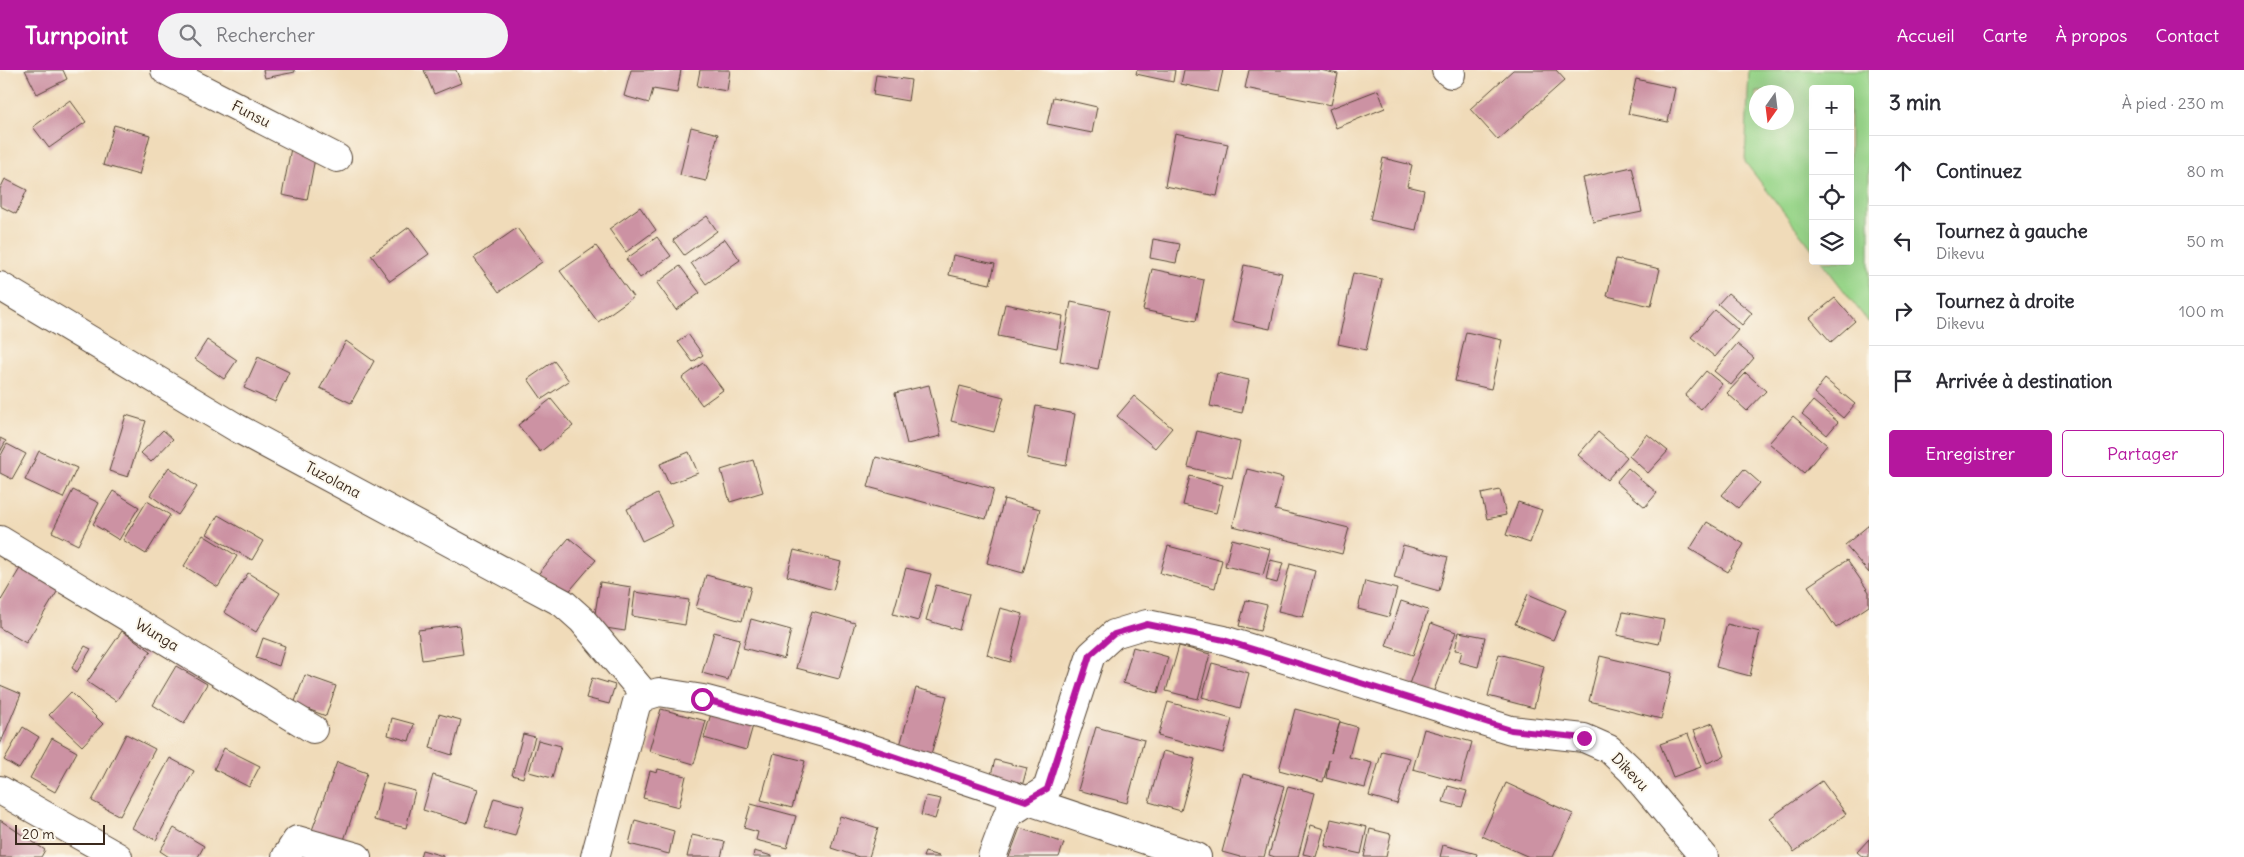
<!DOCTYPE html>
<html lang="fr">
<head>
<meta charset="utf-8">
<style>
  body { margin:0; font-family:Delius,sans-serif; background:#f2f2f3; color:#2b2b33 }
  .controls { position:absolute; right:15px; top:15px; display:grid; overflow:hidden; border-radius:5px; box-shadow:0 5px 20px #0002 }
  .controls button { width:45px; height:45px; display:grid; place-items:center; padding:0; border:0; border-bottom:1px solid #e1e1e2; background:#fff; color:#2b2b33; font:25px sans-serif }
  .compass { position:absolute; left:1749px; top:15px; width:45px; height:45px; border-radius:50%; background:#fff; box-shadow:0 5px 20px #0002; rotate:194deg }
  .scale { position:absolute; left:15px; bottom:12px; width:90px; box-sizing:border-box; padding-left:5px; border:2px solid #3b2a1e; border-top:0; font-size:14px; line-height:18px; white-space:nowrap; color:#3b2a1e; -webkit-text-stroke:4px #fbf7ec; paint-order:stroke }
  .stop { position:absolute; width:15px; height:15px; margin:-11px; border:4px solid #b5179e; border-radius:50%; background:#fff }
  .stop.end { background:#b5179e; border-color:#fff; box-shadow:0 1px 5px #0008 }
  .list { margin:0; padding:0; list-style:none }
  h2 { display:flex; justify-content:space-between; align-items:center; height:65px; margin:0; padding:0 20px; font-size:21px }
  h2 small { font-size:16px; font-weight:400; color:#7c7c81 }
  .list li { display:grid; grid-template-columns:32px 1fr auto; gap:15px; align-items:center; box-sizing:border-box; height:70px; padding:0 20px; border-top:1px solid #e1e1e2 }
  .list b { display:block; font-size:19px; white-space:nowrap }
  .list p { margin:0; font-size:16px; white-space:nowrap; color:#7c7c81 }
  .list em { font-size:16px; font-style:normal; color:#7c7c81 }
  .actions { display:flex; gap:10px; padding:15px 20px }
  .actions a { flex:1; padding:11px 0; border:1px solid #b5179e; border-radius:5px; text-align:center; font-size:18px; color:#b5179e }
  .actions .main { background:#b5179e; color:#fff }
  .icon { flex:none; width:28px; height:28px; fill:none; stroke:currentColor; stroke-width:2; stroke-linecap:round; stroke-linejoin:round }
  .map { position:relative; flex:none; width:1869px; height:787px; overflow:hidden }
  header { display:flex; align-items:center; gap:30px; box-sizing:border-box; height:70px; padding:0 25px; background:#b5179e; color:#fff }
  header strong { font-size:24px }
  nav { display:flex; gap:28px; margin-inline-start:auto; font-size:18px }
  .search { width:350px; height:45px; background:#f2f2f3; display:flex; align-items:center; gap:12px; box-sizing:border-box; padding:0 18px; border-radius:28px; color:#7c7c81; font-size:19px }
  main { display:flex }
  aside { flex:1; background:#fff }
  .map>svg:first-child { display:block }
  .green { fill:#99d68a; stroke:#6a8054; fill-rule:evenodd }
  .building { fill:#cc92a3 }
  .lines { fill:none; stroke-linecap:round; stroke-linejoin:round }
  .minor-casing { stroke:#564535; stroke-width:30 }
  .minor { stroke:#fff; stroke-width:28 }
  .route { stroke:#b5179e; stroke-width:6 }
  .labels { text-anchor:middle; stroke-width:4; stroke-linejoin:round; paint-order:stroke }
  .street-label { font-size:15px; fill:#3b2a1e; stroke:#fbf7ec }
</style>
</head>
<body>
<header>
<strong>Turnpoint</strong>
<div class="search"><svg class="icon" aria-label="search" viewBox="0 0 24 24"><circle cx="10" cy="10" r="6"/><path d="M15 15l6 6"/></svg>Rechercher</div>
<nav><a>Accueil</a><a>Carte</a><a>À propos</a><a>Contact</a></nav>
</header>
<main>
<div class="map">
<svg width="1869" height="787" viewBox="0 0 1869 787">
  <rect width="100%" height="100%" fill="#fbf7ec"/>
  <filter id="ink" filterUnits="userSpaceOnUse"><feTurbulence type="fractalNoise" baseFrequency=".02" numOctaves="2"/><feDisplacementMap in="SourceGraphic" scale="10" xChannelSelector="R" yChannelSelector="G"/><feConvolveMatrix kernelMatrix="1 2 1 2 8 2 1 2 1" color-interpolation-filters="sRGB"/></filter>
  <filter id="wash" filterUnits="userSpaceOnUse"><feTurbulence type="fractalNoise" baseFrequency=".0096" numOctaves="4" result="noise"/><feDisplacementMap in="SourceGraphic" scale="20" xChannelSelector="R" yChannelSelector="G"/><feGaussianBlur stdDeviation="1.12" result="paint"/><feColorMatrix in="noise" values="0 0 0 0 0 0 0 0 0 0 0 0 0 0 0 0 0 1.4 0 .05"/><feComposite in="paint" operator="in"/></filter>
  <g filter="url(#wash)">
    <rect width="100%" height="100%" fill="#f0dbb9"/>
    <path class="green" d="M1749 0H1869V253L1821 191H1850V19H1813V180L1745 92ZM1756 22H1786V52H1756Z"/>
    <g id="blocks">
      <path class="building" d="M25 0H63L67 9 37 24Z
        M263 0H294L295 2 265 8Z
        M424 0H456L461 13 434 24Z
        M631 0H681L677 23 653 19 649 33 624 26Z
        M700 0H730L727 21 697 16Z
        M1137 0H1175L1173 12 1136 4Z
        M1184 0H1223L1218 22 1181 14Z
        M1249 0H1320L1338 4 1331 35 1245 18Z
        M1513 0H1556L1565 10 1498 70 1470 39Z
        M876 5 911 10 908 31 873 25Z
        M1636 9 1675 18 1668 52 1628 44Z
        M1378 20 1385 38 1336 58 1329 39Z
        M1053 27 1097 37 1092 63 1047 54Z
        M70 30 86 52 49 78 33 57Z
        M114 55 150 65 139 105 103 95Z
        M691 57 718 64 706 111 680 105Z
        M1175 63 1228 74 1217 126 1165 116Z
        M291 78 316 83 307 130 282 125Z
        M1383 88 1412 95 1407 116 1424 120 1416 160 1370 150Z
        M1632 97 1642 142 1593 152 1583 108Z
        M5 109 27 120 16 144 0 136V119Z
        M640 137 656 160 626 182 609 159Z
        M707 146 717 161 684 185 673 170Z
        M409 157 429 184 390 211 371 185Z
        M517 158 542 192 499 222 474 188Z
        M657 167 671 186 640 208 626 189Z
        M725 169 740 190 706 214 691 193Z
        M1153 169 1180 174 1176 193 1150 188Z
        M596 176 633 227 598 252 560 201Z
        M953 185 995 194 990 214 949 205Z
        M1616 189 1660 199 1651 236 1607 226Z
        M1244 195 1282 203 1270 259 1232 251Z
        M680 196 700 223 676 240 657 213Z
        M1152 199 1204 210 1196 251 1143 240Z
        M1353 203 1382 209 1366 280 1338 274Z
        M1728 223 1752 243 1742 255 1718 234Z
        M1835 228 1855 251 1831 272 1810 248Z
        M1071 232 1110 240 1098 299 1060 291Z
        M1005 234 1063 246 1057 278 998 266Z
        M1715 240 1738 260 1715 287 1691 267Z
        M1466 262 1502 270 1491 319 1455 311Z
        M688 264 703 285 693 292 678 272Z
        M207 270 237 290 224 309 195 289Z
        M346 271 374 291 351 333 320 318Z
        M1737 274 1754 288 1731 315 1714 301Z
        M258 287 289 302 275 332 244 318Z
        M554 291 569 311 542 329 528 309Z
        M703 293 723 320 702 335 682 308Z
        M1706 301 1722 314 1701 339 1685 326Z
        M1217 303 1249 310 1242 343 1210 336Z
        M1746 303 1766 321 1747 341 1727 323Z
        M1825 309 1855 334 1843 348 1814 323Z
        M929 315 941 366 907 374 895 323Z
        M960 316 1004 327 994 362 951 351Z
        M1134 326 1172 358 1155 378 1117 346Z
        M551 329 573 356 540 382 518 355Z
        M1813 331 1838 352 1827 365 1802 344Z
        M1036 336 1075 344 1066 396 1027 388Z
        M126 345 146 351 128 407 109 401Z
        M1793 346 1827 375 1804 403 1769 373Z
        M163 360 173 369 151 392 141 383Z
        M1197 361 1240 372 1232 408 1188 397Z
        M1598 362 1627 387 1607 410 1578 385Z
        M1647 364 1668 381 1648 403 1629 386Z
        M0 368 6 371 0 382Z
        M7 374 26 384 12 409 0 403V387Z
        M39 381 77 398 63 428 25 410Z
        M689 382 698 403 669 414 660 394Z
        M876 387 994 419 986 449 868 417Z
        M753 390 763 422 730 432 721 400Z
        M169 397 197 417 178 445 150 425Z
        M1628 398 1657 423 1645 437 1616 412Z
        M1247 399 1283 408 1275 440 1349 458 1342 484 1233 456Z
        M1744 399 1760 413 1738 438 1722 425Z
        M1190 406 1223 415 1216 443 1183 435Z
        M73 420 99 433 78 475 52 462Z
        M1500 420 1506 445 1487 449 1481 424Z
        M113 421 139 437 119 470 93 454Z
        M657 424 673 456 642 471 627 439Z
        M1004 429 1040 439 1023 503 987 493Z
        M147 431 170 445 146 484 123 470Z
        M1518 432 1542 440 1530 473 1506 465Z
        M218 445 263 471 252 490 207 464Z
        M1707 452 1744 474 1728 502 1690 479Z
        M1869 455V503L1845 475Z
        M203 465 237 486 218 517 184 496Z
        M569 468 596 490 566 525 539 503Z
        M1232 469 1270 479 1263 505 1225 496Z
        M1403 475 1448 487 1439 521 1394 508Z
        M1168 476 1222 490 1215 518 1160 503Z
        M794 480 841 492 833 520 787 506Z
        M1270 490 1283 493 1277 513 1266 510Z
        M1847 490 1869 522V536L1836 558 1808 516Z
        M1290 494 1315 501 1303 547 1278 541Z
        M22 495 60 517 26 573 0 558V532Z
        M906 498 931 504 918 551 893 544Z
        M248 503 280 523 256 562 224 542Z
        M706 505 751 517 742 551 696 538Z
        M1365 511 1397 519 1389 547 1358 539Z
        M600 512 631 517 625 561 593 556Z
        M936 515 969 524 959 560 926 550Z
        M635 522 689 530 685 555 632 546Z
        M1528 524 1566 540 1553 570 1515 554Z
        M1246 530 1267 535 1260 561 1239 556Z
        M1401 531 1428 540 1413 585 1386 576Z
        M1000 538 1023 544 1010 592 987 585Z
        M812 541 855 553 839 609 796 598Z
        M1623 542 1664 550 1659 574 1617 565Z
        M751 549 791 560 784 589 743 578Z
        M1431 553 1456 562 1433 623 1409 614Z
        M1727 554 1760 562 1750 606 1716 597Z
        M459 555 463 584 422 590 418 560Z
        M122 561 151 581 116 631 87 612Z
        M714 562 740 569 728 610 702 603Z
        M1459 562 1485 567 1478 597 1459 592 1462 581 1455 580Z
        M263 568 285 576 279 596 256 588Z
        M85 576 91 579 77 602 72 598Z
        M1179 576 1210 584 1198 629 1166 621Z
        M1133 577 1168 587 1158 623 1123 613Z
        M1499 584 1544 596 1534 638 1488 626Z
        M1600 586 1672 603 1661 649 1589 631Z
        M1212 593 1249 603 1240 638 1202 627Z
        M176 596 207 614 184 654 153 635Z
        M305 605 336 616 326 646 294 634Z
        M592 608 615 615 609 634 586 628Z
        M0 615 21 624 0 675Z
        M916 618 947 626 930 688 899 679Z
        M71 622 103 654 82 676 49 645Z
        M1168 632 1232 649 1223 683 1158 666Z
        M661 639 706 651 694 694 649 681Z
        M1295 639 1340 651 1331 683 1340 652 1357 657 1349 687 1372 693 1365 718 1326 708 1329 690 1323 712 1279 700Z
        M712 640 754 652 746 680 704 668Z
        M439 644 461 650 452 685 430 678Z
        M392 648 414 654 409 671 388 665Z
        M1713 653 1725 686 1707 693 1694 660Z
        M23 657 39 667 19 699 4 690Z
        M1096 657 1144 670 1127 733 1078 720Z
        M1424 659 1472 672 1461 712 1413 699Z
        M126 664 155 679 120 746 92 731Z
        M523 664 535 667 523 708 512 705Z
        M1688 664 1701 697 1673 707 1660 674Z
        M52 668 77 682 55 722 30 708Z
        M538 670 561 676 552 708 529 702Z
        M224 678 260 696 249 717 214 699Z
        M1163 681 1195 689 1181 741 1149 732Z
        M1382 681 1410 688 1397 734 1369 726Z
        M774 683 805 691 792 738 761 730Z
        M170 688 194 701 156 770 132 758Z
        M995 690 1027 698 1020 724 988 716Z
        M337 692 367 703 343 773 311 763Z
        M658 699 686 706 679 737 643 728 650 701 657 703Z
        M1243 704 1284 716 1264 787H1240L1222 782Z
        M433 705 478 719 467 753 423 740Z
        M1822 711 1846 744 1794 782 1770 748Z
        M383 713 415 721 406 758 374 750Z
        M1506 713 1573 744 1553 787H1529L1482 766Z
        M1288 716 1315 723 1298 787H1275L1269 785Z
        M1448 716 1467 721 1462 737 1443 732Z
        M926 726 941 729 935 749 921 745Z
        M494 728 524 736 515 766 485 758Z
        M751 734 796 746 787 778 756 770 758 762 744 758Z
        M840 746 878 758 869 787H859L831 778Z
        M1331 749 1367 757 1361 784 1325 776Z
        M0 750 45 780 41 787H0Z
        M635 750 674 761 669 784 629 774Z
        M1311 755 1324 759 1316 787 1303 784Z
        M174 758 204 776 198 787H169L160 781Z
        M1020 758 1064 773 1059 787H1009Z
        M1370 759 1391 764 1386 787H1364Z
        M692 765 725 772 721 787H687Z
        M1869 769V787H1863L1857 782Z
        M1443 775 1477 784 1476 787H1440Z
        M422 780 443 786V787H420Z
        M754 781 772 786V787H753Z
        M925 782 939 786V787H923Z"/>
    </g>
  </g>
  <g filter="url(#ink)">
    <use href="#blocks" fill-opacity="0" stroke="#564535" stroke-width="1"/>
    <g class="lines">
      <defs>
        <path id="minor" d="M165 0 337 88
          M1446 0 1451 4
          M0 216 237 358 563 533 582 550 646 626
          M0 470 313 659
          M0 720 118 787
          M286 787 297 770 357 787
          M595 787 637 632 646 626 659 622 703 629 745 640 831 665 1197 787
          M992 787 1008 744 1047 719 1091 585 1114 564 1147 554 1224 570 1511 660 1584 668 1609 679 1632 701 1704 787"/>
      </defs>
      <use href="#minor" class="minor-casing"/>
      <use href="#minor" class="minor"/>
    </g>
  </g>
  <g class="lines" filter="url(#ink)">
    <path class="route" d="M702 629 831 665 1026 731 1047 719 1090 585 1114 564 1147 554 1224 570 1511 660 1584 668"/>
  </g>
  <g class="labels">
    <g class="street-label">
      <text transform="translate(251 44) rotate(27)" y="5">Funsu</text>
      <text transform="translate(333 410) rotate(28)" y="5">Tuzolana</text>
      <text transform="translate(157 565) rotate(31)" y="5">Wunga</text>
      <text transform="translate(1630 702) rotate(46)" y="5">Dikevu</text>
    </g>
  </g>
</svg>
<div class="controls">
<button>+</button>
<button>−</button>
<button><svg class="icon" aria-label="locate" viewBox="0 0 24 24"><circle cx="12" cy="12" r="6"/><path d="M12 2v4M12 18v4M2 12h4M18 12h4"/></svg></button>
<button><svg class="icon" aria-label="layers" viewBox="0 0 24 24"><path d="M12 4l9 5-9 5-9-5zM3 14l9 5 9-5"/></svg></button>
</div>
<svg class="compass" viewBox="-18 -18 36 36"><path d="M0-13l5 13h-10z" fill="#e53935"/><path d="M0 13l5-13h-10z" fill="#7c7c81"/></svg>
<div class="scale">20 m</div>
<div class="stop" style="left:702px;top:629px"></div>
<div class="stop end" style="left:1584px;top:668px"></div>
</div>
<aside>
<h2>3 min<small>À pied · 230 m</small></h2>
<ul class="list">
<li><svg class="icon" aria-label="ahead" viewBox="0 0 24 24"><path d="M12 20V5M6 11l6-6 6 6"/></svg><div><b>Continuez</b></div><em>80 m</em></li>
<li><svg class="icon" aria-label="left" viewBox="0 0 24 24"><path d="M17 20v-9H6M10 6l-5 5 5 5"/></svg><div><b>Tournez à gauche</b><p>Dikevu</p></div><em>50 m</em></li>
<li><svg class="icon" aria-label="right" viewBox="0 0 24 24"><path d="M7 20v-9h11M14 6l5 5-5 5"/></svg><div><b>Tournez à droite</b><p>Dikevu</p></div><em>100 m</em></li>
<li><svg class="icon" aria-label="arrive" viewBox="0 0 24 24"><path d="M6 21V4h12l-3 4 3 4H6"/></svg><div><b>Arrivée à destination</b></div></li>
</ul>
<div class="actions"><a class="main">Enregistrer</a><a>Partager</a></div>
</aside>
</main>
</body>
</html>
